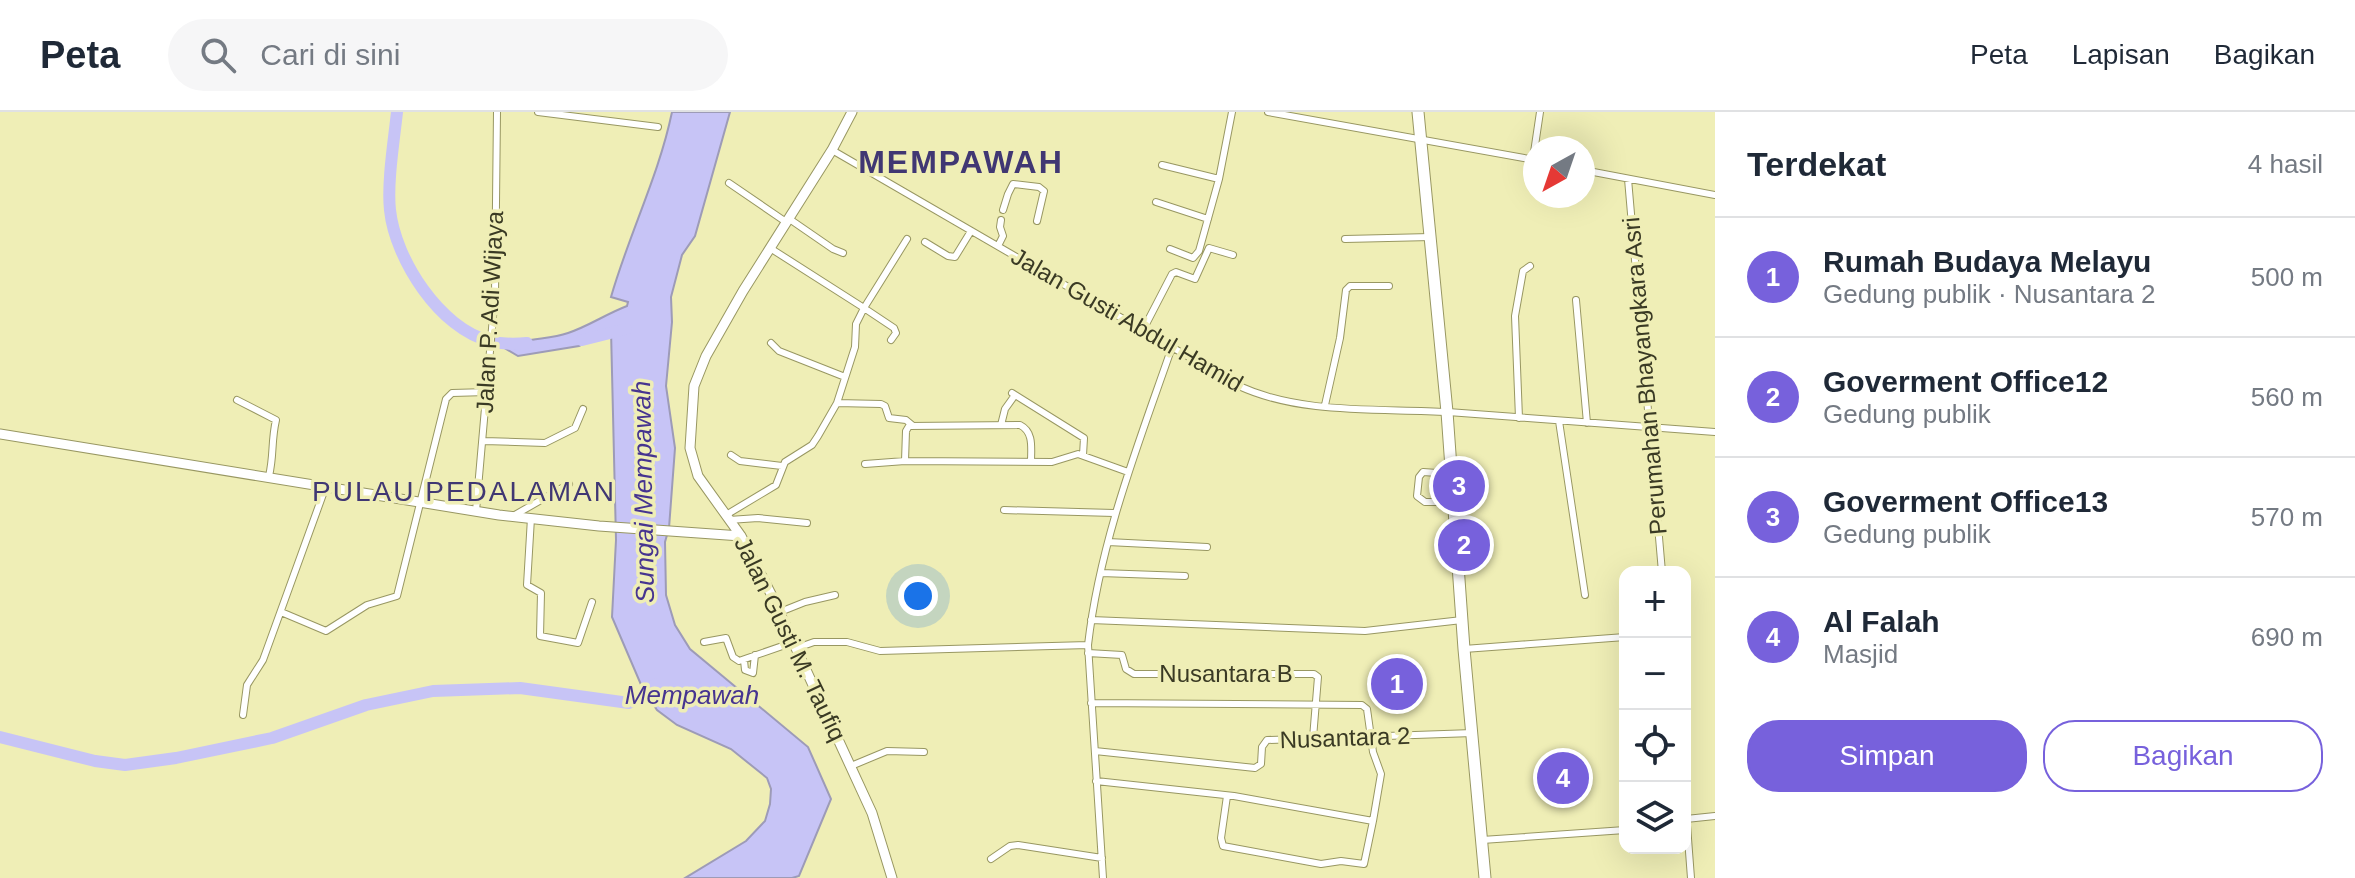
<!DOCTYPE html>
<html lang="id">
<head>
<meta charset="utf-8">
<style>
  body { margin:0; font-family:Helvetica,sans-serif; background:#f6f6f7; color:#1f2937 }
  .controls { position:absolute; right:24px; bottom:24px; display:grid; overflow:hidden; border-radius:16px; box-shadow:0 8px 32px #0002 }
  .controls button { width:72px; height:72px; display:grid; place-items:center; padding:0; border:0; border-bottom:2px solid #e0e1e3; background:#fff; color:#1f2937; font:40px sans-serif }
  .compass { position:absolute; left:1523px; top:24px; width:72px; height:72px; border-radius:50%; background:#fff; box-shadow:0 8px 32px #0002; rotate:220deg }
  .you { position:absolute; left:918px; top:484px; width:28px; height:28px; margin:-20px; border:6px solid #fff; border-radius:50%; background:#1a73e8; box-shadow:0 0 0 12px #1a73e833 }
  .badge { display:grid; place-items:center; width:52px; height:52px; border-radius:50%; background:#7761dc; color:#fff; font-size:26px; font-weight:700 }
  .pin { position:absolute; translate:-50% -50%; border:4px solid #fff; box-shadow:0 2px 8px #0006 }
  .list { margin:0; padding:0; list-style:none }
  h2 { display:flex; justify-content:space-between; align-items:center; height:104px; margin:0; padding:0 32px; font-size:34px }
  h2 small { font-size:26px; font-weight:400; color:#747a83 }
  .list li { display:grid; grid-template-columns:52px 1fr auto; gap:24px; align-items:center; box-sizing:border-box; height:120px; padding:0 32px; border-top:2px solid #e0e1e3 }
  .list b { display:block; font-size:30px; white-space:nowrap }
  .list p { margin:0; font-size:26px; white-space:nowrap; color:#747a83 }
  .list em { font-size:26px; font-style:normal; color:#747a83 }
  .actions { display:flex; gap:16px; padding:24px 32px }
  .actions a { flex:1; padding:18px 0; border:2px solid #7761dc; border-radius:32px; text-align:center; font-size:28px; color:#7761dc }
  .actions .main { background:#7761dc; color:#fff }
  .icon { flex:none; width:44px; height:44px; fill:none; stroke:currentColor; stroke-width:2; stroke-linecap:round; stroke-linejoin:round }
  .map { position:relative; flex:none; width:1715px; height:766px; overflow:hidden }
  header { display:flex; align-items:center; gap:48px; box-sizing:border-box; height:112px; padding:0 40px; background:#fff; border-bottom:2px solid #e0e1e3 }
  header strong { font-size:38px }
  nav { display:flex; gap:44px; margin-inline-start:auto; font-size:28px }
  .search { width:560px; height:72px; background:#f6f6f7; display:flex; align-items:center; gap:20px; box-sizing:border-box; padding:0 28px; border-radius:44px; color:#747a83; font-size:30px }
  main { display:flex }
  aside { flex:1; background:#fff }
  .map>svg:first-child { display:block }
  .water { fill:#c7c4f6; stroke:#9d9bb7; stroke-width:2 }
  .lines { fill:none; stroke-linecap:round; stroke-linejoin:round }
  .river { stroke:#c7c4f6; stroke-width:12 }
  .street-casing { stroke:#989762; stroke-width:8 }
  .secondary-casing { stroke:#989762; stroke-width:11 }
  .highway-casing { stroke:#989762; stroke-width:13 }
  .street { stroke:#fff; stroke-width:6 }
  .secondary { stroke:#fff; stroke-width:9 }
  .highway { stroke:#fff; stroke-width:11 }
  .labels { text-anchor:middle; stroke-width:7; stroke-linejoin:round; paint-order:stroke }
  .street-label { font-size:24px; fill:#3a3a24; stroke:#efeeb6 }
  .water-label { font-size:26px; font-style:italic; fill:#463490; stroke:#efeeb6 }
  .quarter-label { font-size:28px; letter-spacing:2px; fill:#403773; stroke:#efeeb6 }
  .district-label { font-size:32px; font-weight:bold; letter-spacing:2px; fill:#403773; stroke:#efeeb6 }
</style>
</head>
<body>
<header>
<strong>Peta</strong>
<div class="search"><svg class="icon" aria-label="search" viewBox="0 0 24 24"><circle cx="10" cy="10" r="6"/><path d="M15 15l6 6"/></svg>Cari di sini</div>
<nav><a>Peta</a><a>Lapisan</a><a>Bagikan</a></nav>
</header>
<main>
<div class="map">
<svg width="1715" height="766" viewBox="0 0 1715 766">
  <rect width="100%" height="100%" fill="#efeeb6"/>
  <path class="water" d="M672 0H730L695 124 682 143 671 185 672 210 666 274 675 336 669 416 665 430 666 483 675 513 690 537 808 635 831 687 799 764 792 766H685L746 729 765 709 770 692 771 677 767 666 731 637 677 613 657 598 642 575 612 505 616 428 611 218 579 234 518 244 506 237C525 224 546 229 568 221 589 214 606 202 627 194L628 190 611 185C629 122 659 63 672 0Z"/>
  <g class="lines">
    <path class="river" d="M397 0C394 28 387 71 390 98 395 147 440 217 490 229 501 232 516 232 527 231
      M582 228 626 217
      M0 625 95 649 125 653 176 646 272 626 366 593 433 579 520 576 629 591 657 572"/>
    <defs>
      <path id="street" d="M538 0 658 15
        M1268 0 1535 48
        M832 38 1239 274C1302 303 1379 296 1448 300 1537 306 1626 314 1715 320
        M1533 47 1540 0
        M1162 53 1219 67
        M1583 58 1715 83
        M1628 67 1662 460
        M729 71 786 110
        M1156 90 1208 107
        M1003 98 1008 82 1013 72 1039 75 1044 79 1037 109
        M788 106 833 137 843 141
        M1345 127 1431 125
        M925 130 948 144 955 145 971 119
        M998 134 1003 124 1000 115 1001 108
        M1170 137 1193 146 1199 139 1219 67 1232 0
        M1576 188 1587 311
        M1143 218 1172 162 1176 160 1195 167 1209 136 1233 143
        M891 228 896 221 894 216 864 196 907 127
        M771 231 779 239 845 265
        M1012 281 1084 326 1083 343
        M237 288 276 308C271 330 274 343 269 364
        M837 291 881 292 885 294 889 306 906 308 912 313
        M1325 293 1340 226 1346 178 1350 174H1389
        M1519 306 1515 204 1523 159 1530 154
        M1559 309 1585 483
        M1001 313 1005 297 1015 283
        M484 329 545 331 575 316 583 297
        M731 343 740 349 782 354
        M905 349 906 319 909 314 1020 313C1034 320 1031 336 1031 350
        M865 352 905 349 1052 350 1078 342 1128 360
        M1451 362 1423 360 1419 365 1417 384 1425 390H1453
        M1004 398 1114 401
        M476 399 495 182 497 0
        M726 403 776 373 785 350 812 333 818 324 837 291 855 235 856 212 864 196 770 136
        M513 404 569 372
        M531 406 527 473 541 481 540 524 578 531 592 490
        M729 408 758 406 807 411
        M1108 430 1207 435
        M1101 461 1185 464
        M281 500 326 519 367 493 397 484 446 287 452 281 487 280
        M780 500 805 490 835 483
        M1091 508 1365 519 1462 508
        M704 530 726 526 733 545 739 549 794 530
        M797 536 814 530H847L880 539 1088 533
        M1464 537 1625 525
        M1088 541 1122 543 1126 557 1134 562H1314L1318 565 1313 626
        M744 548 745 558 753 561 755 543
        M1091 591 1362 593 1367 597 1373 640 1381 662 1373 709 1234 684 1096 669
        M243 603 247 573 263 548 326 374
        M1095 639 1255 656 1261 652 1262 635 1267 628 1473 621
        M851 654 887 639 924 640
        M1227 684 1221 726 1223 734 1321 752 1341 749 1364 752 1373 709
        M1685 687 1691 766
        M1686 707 1715 704
        M1482 728 1625 718
        M991 747 1010 734 1018 733 1102 746
        M1103 766 1088 533C1100 429 1138 333 1172 235"/>
      <path id="secondary" d="M852 0 832 38 743 179 706 244 694 274 690 336 698 364 741 424 771 482 872 701 892 766
        M0 322 499 403 599 414 741 424"/>
      <path id="highway" d="M1418 0 1447 300 1464 537 1485 766"/>
    </defs>
    <use href="#street" class="street-casing"/>
    <use href="#secondary" class="secondary-casing"/>
    <use href="#highway" class="highway-casing"/>
    <use href="#street" class="street"/>
    <use href="#secondary" class="secondary"/>
    <use href="#highway" class="highway"/>
  </g>
  <g class="labels">
    <g class="street-label">
      <text transform="translate(490 200) rotate(-87)" y="8">Jalan P. Adi Wijaya</text>
      <text transform="translate(1127 208) rotate(30)" y="8">Jalan Gusti Abdul Hamid</text>
      <text transform="translate(1645 264) rotate(-95)" y="8">Perumahan Bhayangkara Asri</text>
      <text transform="translate(790 527) rotate(64)" y="8">Jalan Gusti M. Taufiq</text>
      <text x="1226" y="570">Nusantara B</text>
      <text transform="translate(1345 626) rotate(-2)" y="8">Nusantara 2</text>
    </g>
    <g class="water-label">
      <text transform="translate(643 380) rotate(-91)" y="9">Sungai Mempawah</text>
      <text x="692" y="592">Mempawah</text>
    </g>
    <g class="quarter-label">
      <text x="464" y="389">PULAU PEDALAMAN</text>
    </g>
    <g class="district-label">
      <text x="961" y="61">MEMPAWAH</text>
    </g>
  </g>
</svg>
<div class="controls">
<button>+</button>
<button>−</button>
<button><svg class="icon" aria-label="locate" viewBox="0 0 24 24"><circle cx="12" cy="12" r="6"/><path d="M12 2v4M12 18v4M2 12h4M18 12h4"/></svg></button>
<button><svg class="icon" aria-label="layers" viewBox="0 0 24 24"><path d="M12 4l9 5-9 5-9-5zM3 14l9 5 9-5"/></svg></button>
</div>
<svg class="compass" viewBox="-18 -18 36 36"><path d="M0-13l5 13h-10z" fill="#e53935"/><path d="M0 13l5-13h-10z" fill="#747a83"/></svg>
<div class="you"></div>
<div class="pin badge" style="left:1397px;top:572px">1</div>
<div class="pin badge" style="left:1464px;top:433px">2</div>
<div class="pin badge" style="left:1459px;top:374px">3</div>
<div class="pin badge" style="left:1563px;top:666px">4</div>
</div>
<aside>
<h2>Terdekat<small>4 hasil</small></h2>
<ul class="list">
<li><span class="badge">1</span><div><b>Rumah Budaya Melayu</b><p>Gedung publik · Nusantara 2</p></div><em>500 m</em></li>
<li><span class="badge">2</span><div><b>Goverment Office12</b><p>Gedung publik</p></div><em>560 m</em></li>
<li><span class="badge">3</span><div><b>Goverment Office13</b><p>Gedung publik</p></div><em>570 m</em></li>
<li><span class="badge">4</span><div><b>Al Falah</b><p>Masjid</p></div><em>690 m</em></li>
</ul>
<div class="actions"><a class="main">Simpan</a><a>Bagikan</a></div>
</aside>
</main>
</body>
</html>
